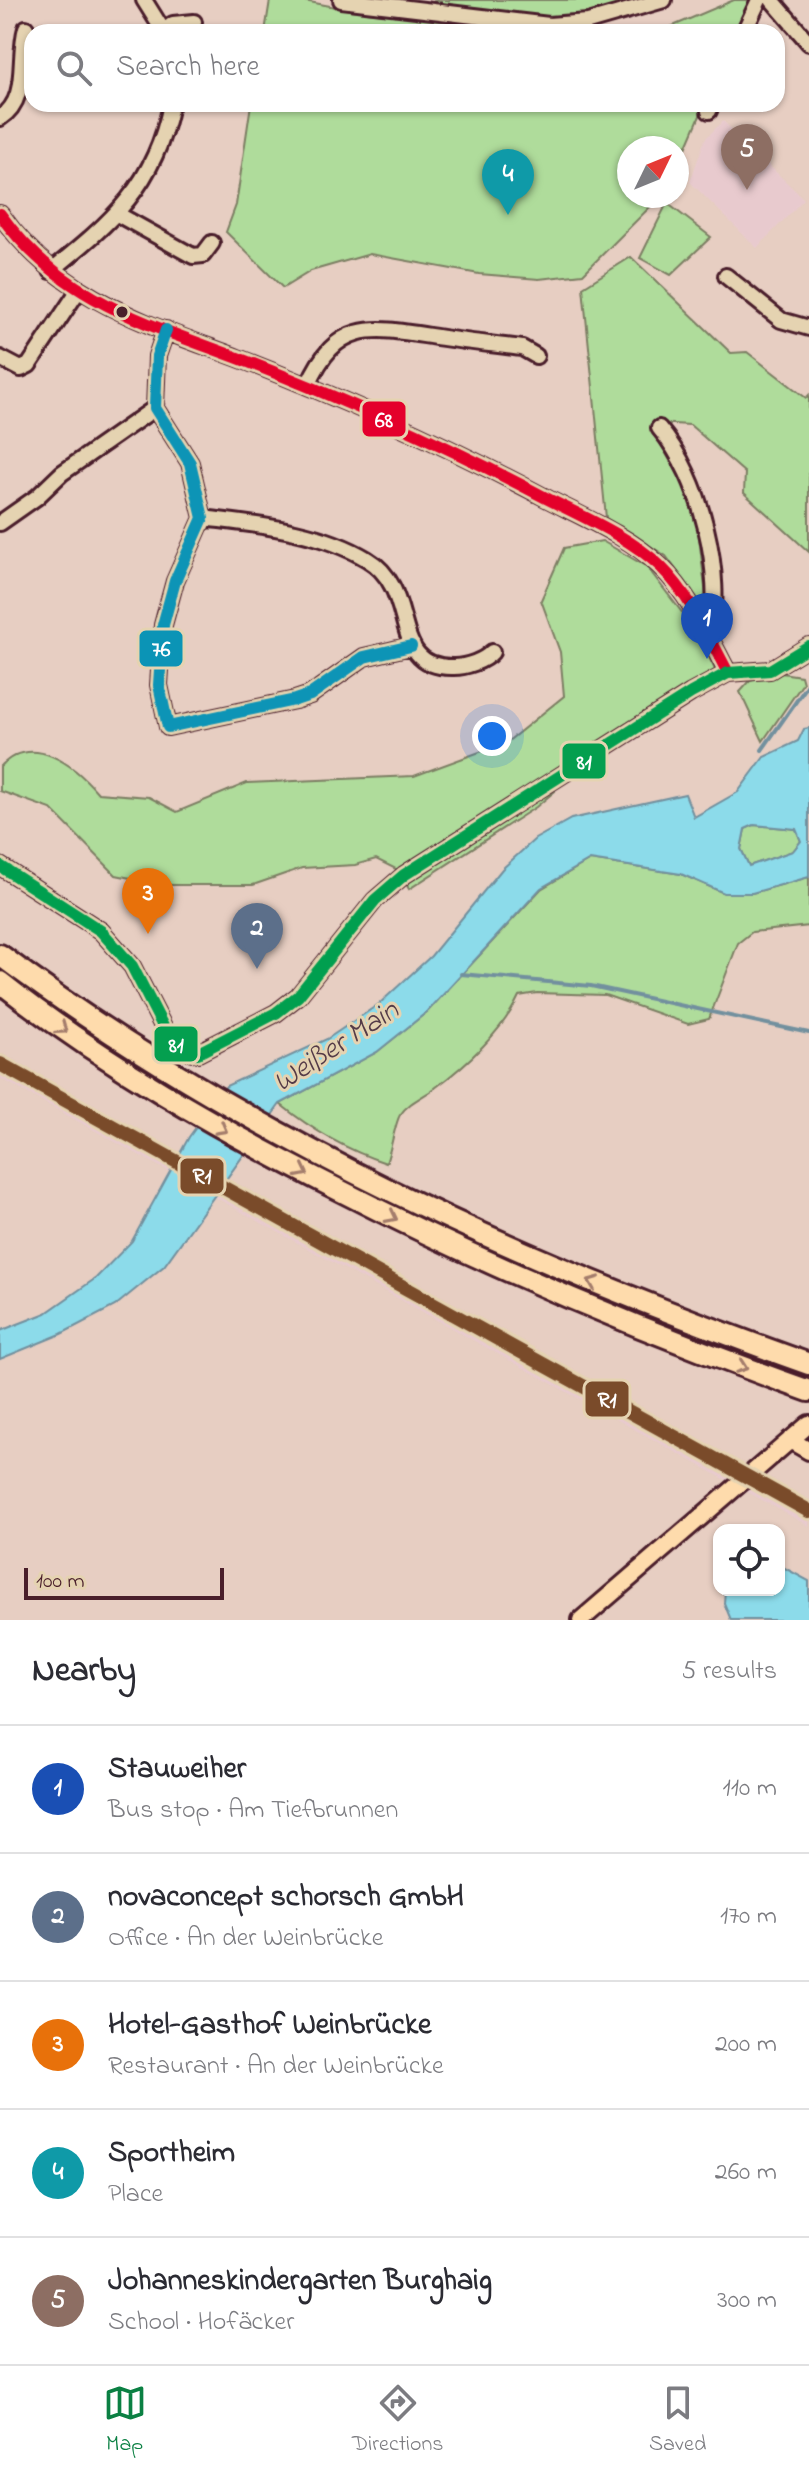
<!DOCTYPE html>
<html lang="en">
<head>
<meta charset="utf-8">
<style>
  body { margin:0; font-family:"Indie Flower",sans-serif; background:#f7f7f7; color:#2b2b33 }
  .controls { position:absolute; right:24px; bottom:24px; display:grid; overflow:hidden; border-radius:16px; box-shadow:0 2px 6px #0004 }
  .controls button { width:72px; height:72px; display:grid; place-items:center; padding:0; border:0; border-bottom:2px solid #e1e1e2; background:#fff; color:#2b2b33; font:40px sans-serif }
  .compass { position:absolute; left:617px; top:136px; width:72px; height:72px; border-radius:50%; background:#fff; box-shadow:0 2px 6px #0004; rotate:47deg }
  .scale { position:absolute; left:24px; bottom:20px; width:200px; box-sizing:border-box; padding-left:8px; border:4px solid #4a1f2b; border-top:0; font-size:22px; line-height:28px; white-space:nowrap; color:#4a1f2b; -webkit-text-stroke:6px #e5d3b1; paint-order:stroke }
  .you { position:absolute; left:492px; top:736px; width:28px; height:28px; margin:-20px; border:6px solid #fff; border-radius:50%; background:#1a73e8; box-shadow:0 0 0 12px #1a73e833 }
  .badge { display:grid; place-items:center; width:52px; height:52px; border-radius:50%; background:#0b8043; color:#fff; font-size:26px; font-weight:700 }
  .pin { position:absolute; translate:-50% -66px; filter:drop-shadow(0 2px 4px #0008) }
  .pin::after { content:''; position:absolute; top:42px; width:28px; height:24px; background:inherit; clip-path:polygon(0 0,100% 0,50% 100%) }
  .list { margin:0; padding:0; list-style:none }
  h2 { display:flex; justify-content:space-between; align-items:center; height:104px; margin:0; padding:0 32px; font-size:34px }
  h2 small { font-size:26px; font-weight:400; color:#7c7c81 }
  .list li { display:grid; grid-template-columns:52px 1fr auto; gap:24px; align-items:center; box-sizing:border-box; height:128px; padding:0 32px; border-top:2px solid #e1e1e2 }
  .list b { display:block; font-size:30px; white-space:nowrap }
  .list p { margin:0; font-size:26px; white-space:nowrap; color:#7c7c81 }
  .list em { font-size:26px; font-style:normal; color:#7c7c81 }
  .icon { flex:none; width:44px; height:44px; fill:none; stroke:currentColor; stroke-width:2; stroke-linecap:round; stroke-linejoin:round }
  .map { position:relative; flex:none; width:809px; height:1620px; overflow:hidden }
  .search { position:absolute; background:#fff; box-shadow:0 2px 6px #0004; left:24px; right:24px; top:24px; height:88px; display:flex; align-items:center; gap:20px; box-sizing:border-box; padding:0 28px; border-radius:24px; color:#7c7c81; font-size:30px }
  .sheet { height:744px; background:#fff }
  nav { display:flex; justify-content:space-around; align-items:center; box-sizing:border-box; height:112px; border-top:2px solid #e1e1e2; background:#fff; font-size:22px; color:#7c7c81 }
  nav a { display:grid; justify-items:center; gap:4px }
  nav .on { color:#0b8043 }
  .map>svg:first-child { display:block }
  .built { fill:#e8cace }
  .green { fill:#afdc9b; stroke:#7c7e63; stroke-width:2 }
  .water { fill:#8cdbea; stroke:#72909e; stroke-width:2; fill-rule:evenodd }
  .lines { fill:none; stroke-linecap:round; stroke-linejoin:round }
  .stream { stroke:#72909e; stroke-width:4 }
  .minor-casing { stroke:#4a1f2b; stroke-width:20 }
  .major-casing { stroke:#4a1f2b; stroke-width:22 }
  .highway-casing { stroke:#4a1f2b; stroke-width:26 }
  .minor { stroke:#e5d3b1; stroke-width:14 }
  .major { stroke:#fedbac; stroke-width:16 }
  .highway { stroke:#fedbac; stroke-width:20 }
  .bus-1-casing { stroke:#e5d3b1; stroke-width:18 }
  .bus-2-casing { stroke:#e5d3b1; stroke-width:18 }
  .bus-3-casing { stroke:#e5d3b1; stroke-width:18 }
  .bus-1 { stroke:#e4002b; stroke-width:12 }
  .bus-2 { stroke:#0b94b6; stroke-width:12 }
  .bus-3 { stroke:#049f4f; stroke-width:12 }
  .rail-1-casing { stroke:#e5d3b1; stroke-width:20 }
  .rail-1 { stroke:#7a4b2a; stroke-width:14 }
  .oneway { stroke:#a47d6c }
  .bus-dot { fill:#4a1f2b; stroke:#e5d3b1; stroke-width:3 }
  .labels { text-anchor:middle; stroke-width:6; stroke-linejoin:round; paint-order:stroke }
  .water-label { font-size:30px; font-style:italic; fill:#543b48; stroke:#e5d3b1 }
  .line-badge { stroke:#e5d3b1; stroke-width:3 }
  .badge-label { font-size:22px; text-anchor:middle; font-weight:bold; fill:#fff }
</style>
</head>
<body>
<div class="map">
<svg width="809" height="1620" viewBox="0 0 809 1620">
  <rect width="100%" height="100%" fill="#e7cec2"/>
  <filter id="ink" filterUnits="userSpaceOnUse"><feTurbulence type="fractalNoise" baseFrequency=".0125" numOctaves="2"/><feDisplacementMap in="SourceGraphic" scale="16" xChannelSelector="R" yChannelSelector="G"/><feConvolveMatrix kernelMatrix="1 2 1 2 8 2 1 2 1" color-interpolation-filters="sRGB"/></filter>
  <g filter="url(#ink)">
    <path class="built" d="M723 121 804 199 757 248 690 182 705 139Z
      M0 1058 809 1504V1526L0 1078Z"/>
    <path class="green" d="M270 0H299L356 11 552 30 265 32Z
      M434 0H625L627 4 561 19 439 6Z
      M734 0H751L737 32H659Z
      M251 104H705L677 169V148H629V196H661L583 274 539 279 479 274 370 254 311 271 283 288 226 232 236 205Z
      M667 203 711 237 671 275 640 258Z
      M631 257 731 353 747 352 806 398 809 395V552L744 493 745 473 690 425 655 423 653 431 695 504 708 613 666 556 606 518 583 287Z
      M602 541 647 567 697 632 717 674 552 771 555 791 536 807 409 889 398 870 376 859 355 865 302 868 253 885H165L116 875 51 809 0 791V767C33 732 74 765 98 793L149 797 177 812 247 783 414 776 507 742 564 696 560 652 541 600 564 548Z
      M781 673 801 676 803 683 763 741 740 692 750 681Z
      M754 825 796 829 801 841 793 851 749 866 741 849 745 829Z
      M590 860 681 874 724 893H752L809 877V926L752 932 738 943 709 1019 688 1024 605 995 537 993 519 996C503 1031 466 1065 435 1088 423 1097 409 1102 400 1115 395 1123 391 1150 386 1163 346 1150 312 1130 280 1104L377 1052 428 1011 541 889Z"/>
    <path class="water" d="M809 728V877L752 893H724L681 874 590 860 541 888 428 1011 377 1052 280 1104 164 1266 115 1306 61 1334 0 1359V1331L46 1313 96 1278 132 1241 189 1137 226 1086 327 1039 379 1004 431 956 502 869 535 839 571 819 685 794 694 817 738 792 764 757 798 741 804 729ZM754 825 796 829 801 841 793 851 749 866 741 849 745 829Z
      M779 1565 809 1581V1620H731L724 1603 725 1590H779Z"/>
    <g class="lines">
      <path class="stream" d="M762 750 809 683
        M461 974 591 986 809 1033"/>
      <defs>
        <path id="minor" d="M144 0 164 32
          M341 0 549 25 588 22 664 0
          M772 0 809 43
          M164 31 173 24 194 22
          M744 32 759 0
          M709 111 711 104
          M0 118C30 99 17 59 26 28
          M0 214C60 299 145 323 238 358 344 399 446 445 546 498 583 517 630 537 660 566 690 595 709 637 728 673
          M119 215 193 256 203 255 212 243
          M51 271C112 221 155 186 171 104
          M726 276 781 320 809 328
          M166 330 157 356 155 408 190 463 203 518 175 581 163 625 159 685 168 727 295 700 310 695 364 657 411 646
          M0 358 21 369 29 365 78 291
          M308 385C336 321 370 326 430 336 460 341 491 344 522 348L536 356
          M659 428C701 477 725 575 710 638
          M203 518C257 525 319 530 367 559 421 591 386 669 454 667 466 667 484 661 492 652
          M0 523 37 497 62 473 155 408
          M0 866 101 931 132 966 170 1040 183 1050 198 1053 276 1013 298 996 375 900 404 875 691 693 728 673 770 670 809 646"/>
        <path id="major" d="M790 1440 809 1451
          M581 1620 809 1424"/>
        <path id="highway" d="M0 955C243 1137 525 1263 809 1364
          M0 982C104 1064 217 1128 335 1188 489 1267 646 1333 809 1391"/>
      </defs>
      <use href="#minor" class="minor-casing"/>
      <use href="#major" class="major-casing"/>
      <use href="#highway" class="highway-casing"/>
      <use href="#minor" class="minor"/>
      <use href="#major" class="major"/>
      <use href="#highway" class="highway"/>
      <defs>
        <path id="bus-1" d="M0 214C60 299 145 323 238 358 344 399 446 445 546 498 583 517 630 537 660 566 690 595 709 637 728 673"/>
        <path id="bus-2" d="M166 330 157 356 155 408 190 463 203 518 175 581 163 625 159 685 168 727 295 700 310 695 364 657 411 646"/>
        <path id="bus-3" d="M0 866 101 931 132 966 170 1040 183 1050 198 1053 276 1013 298 996 375 900 404 875 691 693 728 673 770 670 809 646"/>
      </defs>
      <use href="#bus-1" class="bus-1-casing"/>
      <use href="#bus-2" class="bus-2-casing"/>
      <use href="#bus-3" class="bus-3-casing"/>
      <use href="#bus-1" class="bus-1"/>
      <use href="#bus-2" class="bus-2"/>
      <use href="#bus-3" class="bus-3"/>
      <defs>
        <path id="rail-1" d="M0 1064 809 1511"/>
      </defs>
      <use href="#rail-1" class="rail-1-casing"/>
      <use href="#rail-1" class="rail-1"/>
    </g>
    <defs><path id="oneway-chevron" d="M-2-3.5L2.5 0L-2 3.5" fill="none" stroke-width="1.6" stroke-linecap="round" stroke-linejoin="round" transform="scale(2)"/></defs>
    <g class="oneway">
      <use href="#oneway-chevron" transform="translate(62 1029) rotate(36)"/>
      <use href="#oneway-chevron" transform="translate(222 1129) rotate(29)"/>
      <use href="#oneway-chevron" transform="translate(303 1172) rotate(27)"/>
      <use href="#oneway-chevron" transform="translate(392 1217) rotate(27)"/>
      <use href="#oneway-chevron" transform="translate(593 1282) rotate(-158)"/>
      <use href="#oneway-chevron" transform="translate(742 1367) rotate(20)"/>
    </g>
  </g>
  <circle class="bus-dot" cx="122" cy="312" r="7"/>
  <g class="labels">
    <g class="water-label">
      <text transform="translate(335 1045) rotate(-33)" y="10">Weißer Main</text>
    </g>
  </g>
  <g class="line-badge">
    <rect x="361" y="400" width="46" height="38" rx="8" fill="#e4002b"/>
    <rect x="138" y="629" width="46" height="39" rx="8" fill="#0b94b6"/>
    <rect x="561" y="742" width="46" height="38" rx="8" fill="#049f4f"/>
    <rect x="153" y="1025" width="46" height="38" rx="8" fill="#049f4f"/>
    <rect x="179" y="1157" width="46" height="38" rx="8" fill="#7a4b2a"/>
    <rect x="584" y="1380" width="46" height="38" rx="8" fill="#7a4b2a"/>
  </g>
  <g class="badge-label">
    <text x="384" y="427">68</text>
    <text x="161" y="656">76</text>
    <text x="584" y="769">81</text>
    <text x="176" y="1052">81</text>
    <text x="202" y="1183">R1</text>
    <text x="607" y="1407">R1</text>
  </g>
</svg>
<div class="controls">
<button><svg class="icon" aria-label="locate" viewBox="0 0 24 24"><circle cx="12" cy="12" r="6"/><path d="M12 2v4M12 18v4M2 12h4M18 12h4"/></svg></button>
</div>
<svg class="compass" viewBox="-18 -18 36 36"><path d="M0-13l5 13h-10z" fill="#e53935"/><path d="M0 13l5-13h-10z" fill="#7c7c81"/></svg>
<div class="scale">100 m</div>
<div class="you"></div>
<div class="pin badge" style="left:707px;top:659px;background:#1a4fb4">1</div>
<div class="pin badge" style="left:257px;top:969px;background:#5c6f8a">2</div>
<div class="pin badge" style="left:148px;top:934px;background:#e8710a">3</div>
<div class="pin badge" style="left:508px;top:215px;background:#0f9aa8">4</div>
<div class="pin badge" style="left:747px;top:190px;background:#8d6e63">5</div>
<div class="search"><svg class="icon" aria-label="search" viewBox="0 0 24 24"><circle cx="10" cy="10" r="6"/><path d="M15 15l6 6"/></svg>Search here</div>
</div>
<section class="sheet">
<h2>Nearby<small>5 results</small></h2>
<ul class="list">
<li><span class="badge" style="background:#1a4fb4">1</span><div><b>Stauweiher</b><p>Bus stop · Am Tiefbrunnen</p></div><em>110 m</em></li>
<li><span class="badge" style="background:#5c6f8a">2</span><div><b>novaconcept schorsch GmbH</b><p>Office · An der Weinbrücke</p></div><em>170 m</em></li>
<li><span class="badge" style="background:#e8710a">3</span><div><b>Hotel-Gasthof Weinbrücke</b><p>Restaurant · An der Weinbrücke</p></div><em>200 m</em></li>
<li><span class="badge" style="background:#0f9aa8">4</span><div><b>Sportheim</b><p>Place</p></div><em>260 m</em></li>
<li><span class="badge" style="background:#8d6e63">5</span><div><b>Johanneskindergarten Burghaig</b><p>School · Hofäcker</p></div><em>300 m</em></li>
</ul>
</section>
<nav>
<a class="on"><svg class="icon" aria-label="map" viewBox="0 0 24 24"><path d="M3 6l6-2 6 2 6-2v14l-6 2-6-2-6 2zM9 4v14M15 6v14"/></svg>Map</a>
<a><svg class="icon" aria-label="directions" viewBox="0 0 24 24"><path d="M12 3l9 9-9 9-9-9zM9 14v-3h6M13 9l2 2-2 2"/></svg>Directions</a>
<a><svg class="icon" aria-label="saved" viewBox="0 0 24 24"><path d="M7 4h10v16l-5-4-5 4z"/></svg>Saved</a>
</nav>
</body>
</html>
